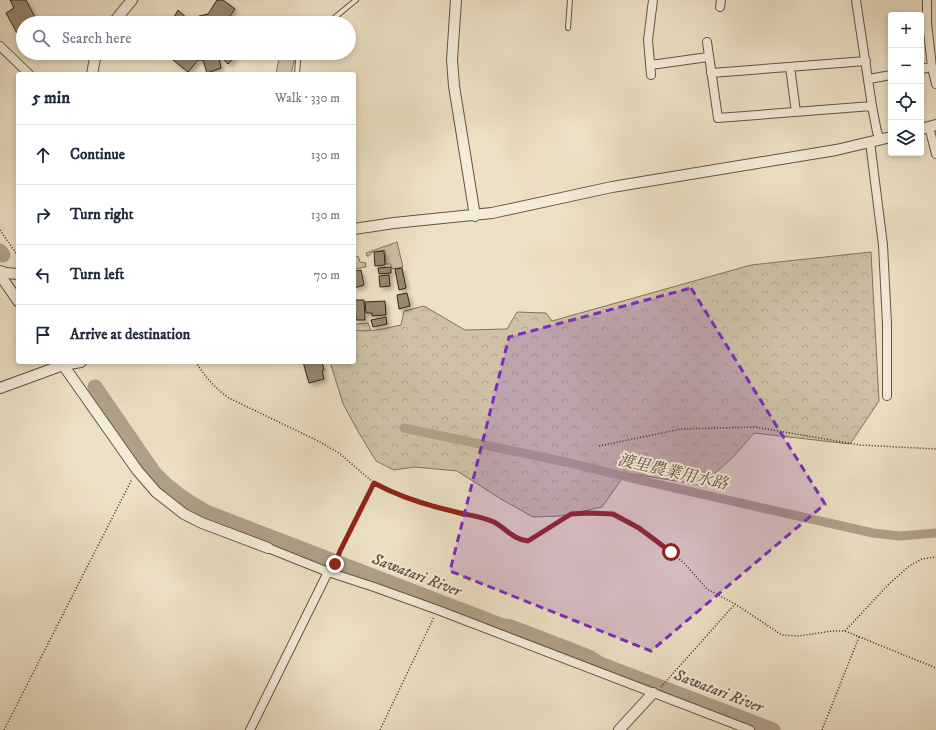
<!DOCTYPE html>
<html lang="en">
<head>
<meta charset="utf-8">
<style>
  body { margin:0; font-family:"IM FELL DW Pica","Noto Serif JP",serif; background:#f2f2f3; color:#1f2937 }
  .controls { position:absolute; right:12px; top:12px; display:grid; overflow:hidden; border-radius:4px; box-shadow:0 2px 6px #0003 }
  .controls button { width:36px; height:36px; display:grid; place-items:center; padding:0; border:0; border-bottom:1px solid #e0e1e3; background:#fff; color:#1f2937; font:20px sans-serif }
  .stop { position:absolute; width:12px; height:12px; margin:-9px; border:3px solid #8f2418; border-radius:50%; background:#fff }
  .stop.end { background:#8f2418; border-color:#fff; box-shadow:0 1px 4px #0008 }
  .list { margin:0; padding:0; list-style:none }
  h2 { display:flex; justify-content:space-between; align-items:center; height:52px; margin:0; padding:0 16px; font-size:17px }
  h2 small { font-size:13px; font-weight:400; color:#747a83 }
  .list li { display:grid; grid-template-columns:26px 1fr auto; gap:12px; align-items:center; box-sizing:border-box; height:60px; padding:0 16px; border-top:1px solid #e0e1e3 }
  .list b { display:block; font-size:15px; white-space:nowrap }
  .list em { font-size:13px; font-style:normal; color:#747a83 }
  .icon { flex:none; width:22px; height:22px; fill:none; stroke:currentColor; stroke-width:2; stroke-linecap:round; stroke-linejoin:round }
  .map { position:relative; flex:none; width:936px; height:730px; overflow:hidden }
  .search { position:absolute; background:#fff; box-shadow:0 2px 6px #0003; left:16px; top:16px; width:340px; height:44px; display:flex; align-items:center; gap:10px; box-sizing:border-box; padding:0 14px; border-radius:22px; color:#747a83; font-size:15px }
  .panel { position:absolute; background:#fff; box-shadow:0 2px 6px #0003; left:16px; top:72px; width:340px; height:292px; border-radius:4px }
  .map>svg:first-child { display:block }
  .grass { fill:url(#grass-tufts); stroke:#82735e }
  .forest { fill:url(#forest-crowns); stroke:#82735e }
  .lines { fill:none; stroke-linecap:round; stroke-linejoin:round }
  .canal { stroke:#afa189; stroke-width:9 }
  .river { stroke:#afa189; stroke-width:15 }
  .building { fill:#968771; stroke:#372515; filter:url(#shadow) }
  .service-casing { stroke:#645441; stroke-width:6 }
  .minor-casing { stroke:#645441; stroke-width:10 }
  .tertiary-casing { stroke:#645441; stroke-width:12 }
  .path { stroke:#372515; stroke-width:1.5; stroke-dasharray:1 2; stroke-linecap:butt }
  .service { stroke:#f3ecd9; stroke-width:4 }
  .minor { stroke:#f3ecd9; stroke-width:8 }
  .tertiary { stroke:#f3ecd9; stroke-width:10 }
  .route { stroke:#8f2418; stroke-width:5 }
  .marked { fill:#7b2cbf; fill-opacity:0.2; stroke:#7b2cbf; stroke-width:3; stroke-dasharray:8 5; stroke-linejoin:round }
  .labels { text-anchor:middle; stroke-width:4; stroke-linejoin:round; paint-order:stroke }
  .water-label { font-size:16px; font-style:italic; fill:#61503e; stroke:#f3ecd9 }
</style>
</head>
<body>
<div class="map">
<svg width="936" height="730" viewBox="0 0 936 730">
  <defs>
    <pattern id="grass-tufts" width="24" height="20" patternUnits="userSpaceOnUse"><rect width="24" height="20" fill="#cec1a7"/><path d="M3 7l-1-3M5 7V3M7 7l1-3M15 17l-1-3M17 17v-4M19 17l1-3" fill="none" stroke="#b2a68f"/></pattern>
    <pattern id="forest-crowns" width="20" height="18" patternUnits="userSpaceOnUse"><rect width="20" height="18" fill="#cec1a7"/><path d="M2 6a3 3 0 1 1 6 0M12 15a3 3 0 1 1 6 0" fill="none" stroke="#b2a68f"/></pattern>
    <filter id="shadow"><feDropShadow dx="3" dy="3" stdDeviation="2" flood-color="#0004"/></filter>
  </defs>
  <rect width="100%" height="100%" fill="#ede1c5"/>
  <filter id="stains"><feTurbulence type="fractalNoise" baseFrequency=".005" numOctaves="4"/><feColorMatrix values="0 0 0 0 .2 0 0 0 0 .09 0 0 0 0 .02 0 0 0 .5 -.17"/></filter>
  <radialGradient id="worn" r=".72"><stop offset=".6" stop-color="#630" stop-opacity="0"/><stop offset="1" stop-color="#630" stop-opacity=".3"/></radialGradient>
  <path class="grass" d="M397 242 403 267 393 269 390 264H386L385 250 372 252 369 256H367L366 253Z
    M358 256 360 262 366 263V267L354 269V257Z
    M354 320 356 324 368 323 371 330 359 331 354 330Z"/>
  <path class="forest" d="M280 53H296L291 74H276Z
    M871 252 879 401 850 444 754 433 734 456 702 485 626 473 602 507 560 516 533 517 501 499 457 471 415 467 394 470 376 461 359 433 343 404 331 365 330 362H354V330C369 333 386 328 401 325L404 311 424 306 465 330 507 329 517 312 546 313 552 321 751 265Z"/>
  <g class="lines">
    <path class="canal" d="M404 428 570 463 635 479 873 533 900 536 936 533"/>
    <path class="river" d="M0 251 3 255
      M95 387 155 474C170 490 186 501 206 512L503 626 511 627 589 657 600 664 773 730"/>
  </g>
  <path class="building" d="M10 0H26L38 23H23L22 42 6 13 14 8Z
    M217 0H223L235 9 225 23H182L174 17 178 10 190 21 199 16 208 14Z
    M178 53H218L221 68 207 73 203 60H198L188 72 173 60Z
    M218 53H235L237 54 228 64Z
    M384 251 385 265 375 266 374 252Z
    M391 267V273L379 274 378 268Z
    M402 268 406 288 399 290 395 269Z
    M361 270 364 285 354 288V271Z
    M389 275 390 286 380 287 379 276Z
    M407 293 410 306 399 309 397 295Z
    M355 300H364L365 320H356Z
    M385 301 386 315 372 316V313H366L365 302Z
    M386 317 387 324 373 327 371 320Z
    M303 362H322L324 370 322 371 324 379 309 383Z"/>
  <g class="lines">
    <defs>
      <path id="service" d="M328 23 356 0
        M568 28 570 0
        M297 74 298 61 300 53"/>
      <path id="minor" d="M856 0 872 106 877 132 880 140
        M720 7 721 0
        M707 42 718 118 872 106
        M0 46 29 74
        M651 65 708 57
        M790 67 796 112
        M932 67 936 84
        M921 69 932 67 927 23V0
        M711 73 866 61
        M651 75 648 40 653 0
        M869 79 891 75
        M929 127 936 154
        M870 142 883 245 887 324V396
        M268 548 328 572 374 587 438 610 750 730
        M250 730 328 572"/>
      <path id="tertiary" d="M456 0 452 60 454 86 475 216
        M113 23 132 0
        M92 74 96 53
        M921 129 936 125
        M354 229 394 223 492 213 612 187 836 150 891 137
        M0 271 6 273 18 274
        M0 275 18 301
        M61 362 137 470 156 492 184 514 202 523 268 548
        M0 388 63 365 81 362
        M619 730 653 693"/>
    </defs>
    <use href="#service" class="service-casing"/>
    <use href="#minor" class="minor-casing"/>
    <use href="#tertiary" class="tertiary-casing"/>
    <path class="path" d="M0 230 18 256
      M196 362C205 377 215 388 229 398L318 441 339 453 374 483 385 489 452 511 475 516 494 523 519 540 528 541 571 514 589 513 613 514 639 527 684 563 707 589 735 604
      M599 446 681 429 755 427 860 445 936 449
      M335 566 340 551 374 483
      M845 631 888 585 909 566 922 559 936 557
      M661 687 735 604 782 635 799 636 832 631H845L936 668
      M4 730 132 479
      M380 730 434 617
      M822 730 859 637"/>
    <use href="#service" class="service"/>
    <use href="#minor" class="minor"/>
    <use href="#tertiary" class="tertiary"/>
  </g>
  <g class="lines">
    <path class="route" d="M335 564 340 551 374 483C398 496 426 505 452 511 466 515 480 516 494 522 507 529 512 539 528 541L571 514 589 513 613 514 639 528 671 552"/>
  </g>
  <path class="marked" d="M691 288 825 504 651 651 450 571 509 337Z"/>
  <g class="labels">
    <g class="water-label">
      <text transform="translate(673 471) rotate(13)" y="6">渡里農業用水路</text>
      <text transform="translate(417 574) rotate(21)" y="6">Sawatari River</text>
      <text transform="translate(719 690) rotate(21)" y="6">Sawatari River</text>
    </g>
  </g>
  <rect width="100%" height="100%" filter="url(#stains)"/>
  <rect width="100%" height="100%" fill="url(#worn)"/>
</svg>
<div class="controls">
<button>+</button>
<button>−</button>
<button><svg class="icon" aria-label="locate" viewBox="0 0 24 24"><circle cx="12" cy="12" r="6"/><path d="M12 2v4M12 18v4M2 12h4M18 12h4"/></svg></button>
<button><svg class="icon" aria-label="layers" viewBox="0 0 24 24"><path d="M12 4l9 5-9 5-9-5zM3 14l9 5 9-5"/></svg></button>
</div>
<div class="stop" style="left:671px;top:552px"></div>
<div class="stop end" style="left:335px;top:564px"></div>
<div class="search"><svg class="icon" aria-label="search" viewBox="0 0 24 24"><circle cx="10" cy="10" r="6"/><path d="M15 15l6 6"/></svg>Search here</div>
<section class="panel">
<h2>5 min<small>Walk · 330 m</small></h2>
<ul class="list">
<li><svg class="icon" aria-label="ahead" viewBox="0 0 24 24"><path d="M12 20V5M6 11l6-6 6 6"/></svg><div><b>Continue</b></div><em>130 m</em></li>
<li><svg class="icon" aria-label="right" viewBox="0 0 24 24"><path d="M7 20v-9h11M14 6l5 5-5 5"/></svg><div><b>Turn right</b></div><em>130 m</em></li>
<li><svg class="icon" aria-label="left" viewBox="0 0 24 24"><path d="M17 20v-9H6M10 6l-5 5 5 5"/></svg><div><b>Turn left</b></div><em>70 m</em></li>
<li><svg class="icon" aria-label="arrive" viewBox="0 0 24 24"><path d="M6 21V4h12l-3 4 3 4H6"/></svg><div><b>Arrive at destination</b></div></li>
</ul>
</section>
</div>
</body>
</html>
